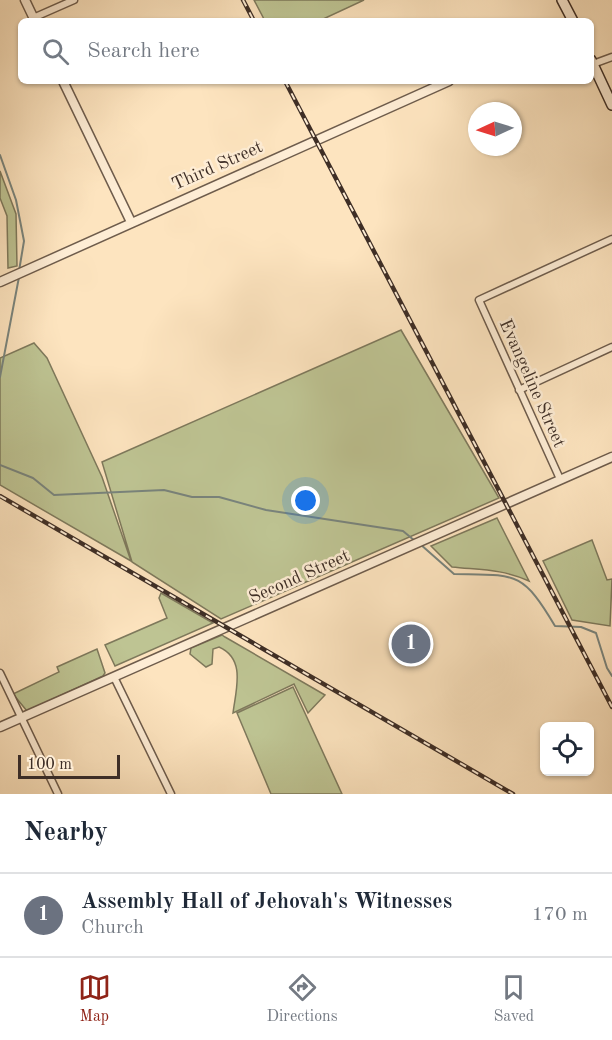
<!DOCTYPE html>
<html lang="en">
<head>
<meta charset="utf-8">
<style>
  body { margin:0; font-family:"Old Standard TT",serif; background:#f6f6f7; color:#1f2937 }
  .controls { position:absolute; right:18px; bottom:18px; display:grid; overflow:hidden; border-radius:9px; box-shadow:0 2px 4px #0004 }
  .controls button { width:54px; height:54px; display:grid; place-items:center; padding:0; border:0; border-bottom:2px solid #e0e1e3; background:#fff; color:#1f2937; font:30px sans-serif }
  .compass { position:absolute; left:468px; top:102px; width:54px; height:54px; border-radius:50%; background:#fff; box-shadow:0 2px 4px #0004; rotate:266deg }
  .scale { position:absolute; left:18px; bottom:15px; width:102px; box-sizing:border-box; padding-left:6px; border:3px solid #3e2e26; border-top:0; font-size:16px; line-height:21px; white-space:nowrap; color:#3e2e26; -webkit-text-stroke:4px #feedd5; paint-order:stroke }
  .you { position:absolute; left:306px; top:501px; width:21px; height:21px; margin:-15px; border:4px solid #fff; border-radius:50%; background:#1a73e8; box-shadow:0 0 0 9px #1a73e833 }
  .badge { display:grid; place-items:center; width:39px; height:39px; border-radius:50%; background:#8f2418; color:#fff; font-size:20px; font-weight:700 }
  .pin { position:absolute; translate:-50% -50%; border:3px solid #fff; box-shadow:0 2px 6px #0006 }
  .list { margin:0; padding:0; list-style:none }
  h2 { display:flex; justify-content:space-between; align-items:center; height:78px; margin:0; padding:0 24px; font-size:26px }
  h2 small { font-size:20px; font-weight:400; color:#747a83 }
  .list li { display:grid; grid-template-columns:39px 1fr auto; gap:18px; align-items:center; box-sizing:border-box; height:84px; padding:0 24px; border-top:2px solid #e0e1e3 }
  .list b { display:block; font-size:22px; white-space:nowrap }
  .list p { margin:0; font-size:20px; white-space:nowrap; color:#747a83 }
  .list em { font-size:20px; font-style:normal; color:#747a83 }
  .icon { flex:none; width:33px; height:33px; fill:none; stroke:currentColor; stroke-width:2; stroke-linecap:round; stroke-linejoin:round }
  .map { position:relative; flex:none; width:612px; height:794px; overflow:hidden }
  .search { position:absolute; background:#fff; box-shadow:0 2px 4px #0004; left:18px; right:18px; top:18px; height:66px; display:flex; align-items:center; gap:15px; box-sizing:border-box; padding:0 21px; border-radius:9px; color:#747a83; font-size:22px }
  .sheet { height:162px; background:#fff }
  nav { display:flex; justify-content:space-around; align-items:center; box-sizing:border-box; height:84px; border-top:2px solid #e0e1e3; background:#fff; font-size:16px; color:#747a83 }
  nav a { display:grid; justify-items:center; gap:3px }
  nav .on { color:#8f2418 }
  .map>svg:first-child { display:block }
  .green { fill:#bec493; stroke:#7e795c; stroke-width:1.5 }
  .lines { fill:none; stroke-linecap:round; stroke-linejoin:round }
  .stream { stroke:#79847d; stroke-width:2 }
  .minor-casing { stroke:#6e5c4c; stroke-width:9 }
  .tertiary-casing { stroke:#6e5c4c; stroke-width:11 }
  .secondary-casing { stroke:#3e2e26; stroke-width:12 }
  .minor { stroke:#feedd5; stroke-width:6 }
  .tertiary { stroke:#feedd5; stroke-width:8 }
  .secondary { stroke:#feedd5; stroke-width:9 }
  .rail-casing { stroke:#3e2e26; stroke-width:4.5 }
  .rail { stroke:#feedd5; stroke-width:2; stroke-dasharray:7; stroke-linecap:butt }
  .labels { text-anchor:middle; stroke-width:5; stroke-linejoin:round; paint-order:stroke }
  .street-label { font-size:18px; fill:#3e2e26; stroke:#feedd5 }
</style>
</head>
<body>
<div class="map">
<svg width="612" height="794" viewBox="0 0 612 794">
  <rect width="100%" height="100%" fill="#fde4bf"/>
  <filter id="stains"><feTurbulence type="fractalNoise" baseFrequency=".00333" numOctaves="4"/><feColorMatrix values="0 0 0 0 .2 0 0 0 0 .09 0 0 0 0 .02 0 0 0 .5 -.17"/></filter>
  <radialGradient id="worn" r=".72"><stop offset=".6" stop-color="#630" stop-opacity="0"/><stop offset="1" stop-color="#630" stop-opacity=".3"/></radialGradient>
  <path class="green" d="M254 0H364L319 21H265Z
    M0 171 16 214 17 266 8 268 7 216 0 198Z
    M401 330 499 498 221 619 132 562 102 462Z
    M34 343 47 358 102 477 131 561 0 485V358Z
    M497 518 529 581C503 569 480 570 452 567L431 546Z
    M592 540 607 580 612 579 610 626 572 620 543 561Z
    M161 593 213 623 115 666 105 645 167 618 159 598Z
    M222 635 225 637 325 695 308 713 294 684 233 713C236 689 246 659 219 647L213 649 212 664 206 667 190 654 191 648Z
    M97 649 105 673 103 676 27 711 13 694 59 672 57 667Z
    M293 687 342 794H271L237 713Z"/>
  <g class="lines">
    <path class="stream" d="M0 155 16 200 24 241 19 271
      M0 377 19 277
      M0 465 33 478 54 495 164 490 192 497H219L266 510 403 531 415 541
      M420 544 454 574C515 575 522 570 555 626L581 627 596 633 607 668 612 676"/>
    <defs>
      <path id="minor" d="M33 18 74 0
        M593 64 612 57
        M519 390 612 347
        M560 479 479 300 612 239
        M0 673 58 794
        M114 677 171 794"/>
      <path id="tertiary" d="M25 0 35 21
        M63 81 131 222
        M0 282 449 81
        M0 727 612 457"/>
      <path id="secondary" d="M562 0 573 21
        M591 60 612 105"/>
    </defs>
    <use href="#minor" class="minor-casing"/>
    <use href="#tertiary" class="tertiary-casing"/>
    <use href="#secondary" class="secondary-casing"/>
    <use href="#minor" class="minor"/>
    <use href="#tertiary" class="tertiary"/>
    <use href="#secondary" class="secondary"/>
    <defs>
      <path id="rail" d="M243 0 254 21
        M285 81 612 707
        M0 496 513 794"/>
    </defs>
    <use href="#rail" class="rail-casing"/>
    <use href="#rail" class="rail"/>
  </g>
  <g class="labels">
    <g class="street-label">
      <text transform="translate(217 165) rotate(-24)" y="6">Third Street</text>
      <text transform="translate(533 383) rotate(66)" y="6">Evangeline Street</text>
      <text transform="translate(299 576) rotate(-24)" y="6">Second Street</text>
    </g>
  </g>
  <rect width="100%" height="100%" filter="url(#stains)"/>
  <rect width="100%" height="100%" fill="url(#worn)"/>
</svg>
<div class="controls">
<button><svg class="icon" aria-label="locate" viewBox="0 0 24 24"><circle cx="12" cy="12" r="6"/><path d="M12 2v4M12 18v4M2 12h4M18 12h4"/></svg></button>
</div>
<svg class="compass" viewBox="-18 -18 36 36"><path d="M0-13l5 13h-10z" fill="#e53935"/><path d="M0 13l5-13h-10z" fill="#747a83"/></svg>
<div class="scale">100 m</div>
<div class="you"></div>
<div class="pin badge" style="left:411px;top:644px;background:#6b7280">1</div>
<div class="search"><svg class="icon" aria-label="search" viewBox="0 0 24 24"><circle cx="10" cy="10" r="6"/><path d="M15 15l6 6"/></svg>Search here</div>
</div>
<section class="sheet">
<h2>Nearby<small></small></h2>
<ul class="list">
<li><span class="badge" style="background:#6b7280">1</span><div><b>Assembly Hall of Jehovah's Witnesses</b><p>Church</p></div><em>170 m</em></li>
</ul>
</section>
<nav>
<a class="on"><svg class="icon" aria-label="map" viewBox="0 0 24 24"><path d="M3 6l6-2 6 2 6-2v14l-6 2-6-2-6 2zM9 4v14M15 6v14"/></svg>Map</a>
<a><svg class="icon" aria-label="directions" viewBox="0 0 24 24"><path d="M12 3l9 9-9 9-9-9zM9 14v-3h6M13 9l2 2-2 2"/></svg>Directions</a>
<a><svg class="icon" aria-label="saved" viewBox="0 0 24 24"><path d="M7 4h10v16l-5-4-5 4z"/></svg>Saved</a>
</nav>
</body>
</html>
